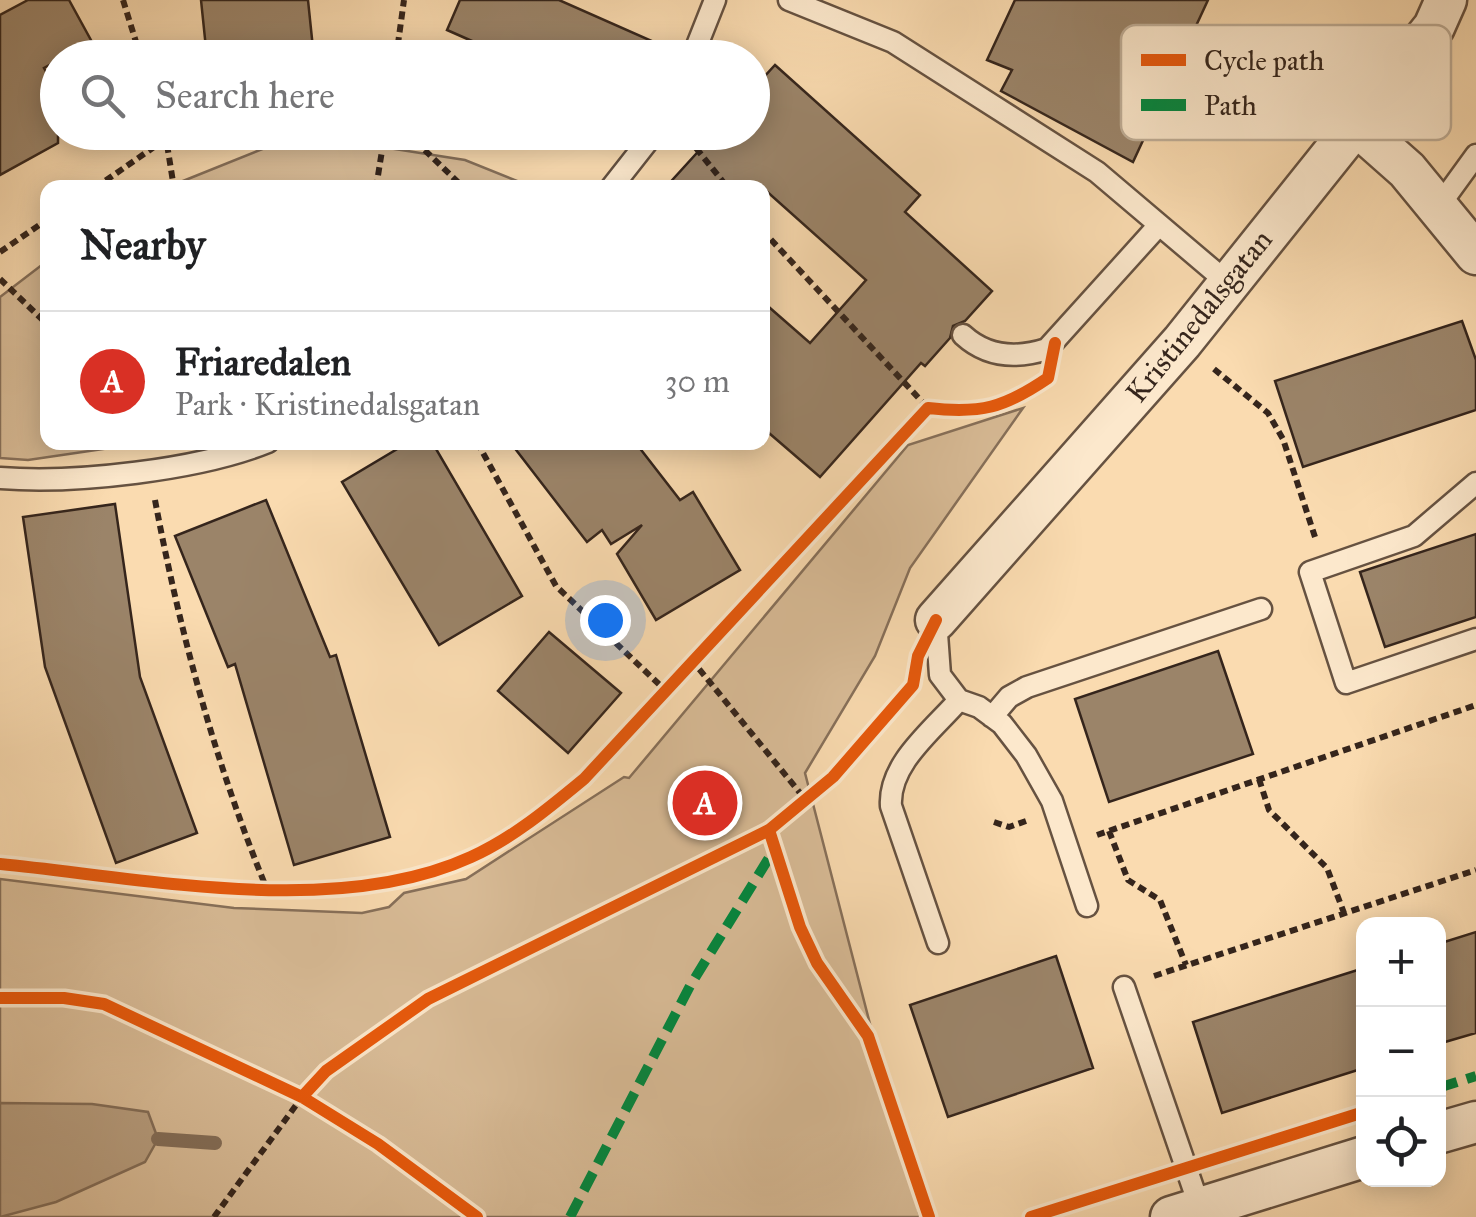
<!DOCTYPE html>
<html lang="en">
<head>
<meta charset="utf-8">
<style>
  body { margin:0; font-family:"IM FELL Great Primer",serif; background:#f6f6f6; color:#202124 }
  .controls { position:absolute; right:30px; bottom:30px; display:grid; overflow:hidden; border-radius:20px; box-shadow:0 5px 25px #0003 }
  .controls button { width:90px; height:90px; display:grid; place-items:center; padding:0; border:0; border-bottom:2px solid #e0e0e0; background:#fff; color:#202124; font:50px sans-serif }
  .you { position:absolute; left:605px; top:620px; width:35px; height:35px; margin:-25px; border:8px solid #fff; border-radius:50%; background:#1a73e8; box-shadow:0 0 0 15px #1a73e833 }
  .badge { display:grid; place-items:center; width:65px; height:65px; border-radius:50%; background:#d93025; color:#fff; font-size:32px; font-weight:700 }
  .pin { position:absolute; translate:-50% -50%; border:5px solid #fff; box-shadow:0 2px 10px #0006 }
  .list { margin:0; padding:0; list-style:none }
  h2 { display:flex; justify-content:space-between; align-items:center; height:130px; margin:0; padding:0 40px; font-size:42px }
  h2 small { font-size:32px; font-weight:400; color:#757577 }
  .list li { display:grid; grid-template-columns:65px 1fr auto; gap:30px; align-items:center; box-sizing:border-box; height:140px; padding:0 40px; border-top:2px solid #e0e0e0 }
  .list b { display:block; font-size:38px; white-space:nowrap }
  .list p { margin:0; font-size:32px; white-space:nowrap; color:#757577 }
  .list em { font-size:32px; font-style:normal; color:#757577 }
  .icon { flex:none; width:55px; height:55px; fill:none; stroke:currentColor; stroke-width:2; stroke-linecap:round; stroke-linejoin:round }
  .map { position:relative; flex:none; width:1476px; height:1217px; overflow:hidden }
  .search { position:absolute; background:#fff; box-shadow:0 5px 25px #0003; left:40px; top:40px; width:730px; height:110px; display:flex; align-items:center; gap:25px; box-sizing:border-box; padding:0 35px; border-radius:55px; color:#757577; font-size:38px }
  .panel { position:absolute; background:#fff; box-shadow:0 5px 25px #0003; left:40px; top:180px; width:730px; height:270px; border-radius:20px }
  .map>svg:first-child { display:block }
  .green { fill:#d9bc97; stroke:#87705a; stroke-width:2.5 }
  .water { fill:#b79d7e; stroke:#836d57; stroke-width:2.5 }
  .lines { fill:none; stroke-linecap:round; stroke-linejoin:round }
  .stream { stroke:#836d57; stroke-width:14 }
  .building { fill:#9b8469; stroke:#35251c; stroke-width:2.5 }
  .service-casing { stroke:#665241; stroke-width:25 }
  .minor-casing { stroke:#665241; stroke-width:45 }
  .path { stroke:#35251c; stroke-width:6; stroke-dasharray:8 5; stroke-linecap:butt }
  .service { stroke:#fce8cc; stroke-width:20 }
  .minor { stroke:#fce8cc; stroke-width:40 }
  .quiet { stroke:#00873e; stroke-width:10; stroke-dasharray:20 10; stroke-linecap:butt }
  .cycleway-casing { stroke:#fce8cc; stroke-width:19 }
  .cycleway { stroke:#e8590c; stroke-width:12 }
  .labels { text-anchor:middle; stroke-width:8; stroke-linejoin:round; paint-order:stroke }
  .street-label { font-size:30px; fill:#35251c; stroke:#fce8cc }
  .key { fill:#fce8cc; stroke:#c0ae97; stroke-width:2.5 }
  .key-label { font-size:28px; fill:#35251c }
</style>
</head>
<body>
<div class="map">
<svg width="1476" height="1217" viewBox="0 0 1476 1217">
  <rect width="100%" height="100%" fill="#fadbb0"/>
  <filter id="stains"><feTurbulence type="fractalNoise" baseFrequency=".002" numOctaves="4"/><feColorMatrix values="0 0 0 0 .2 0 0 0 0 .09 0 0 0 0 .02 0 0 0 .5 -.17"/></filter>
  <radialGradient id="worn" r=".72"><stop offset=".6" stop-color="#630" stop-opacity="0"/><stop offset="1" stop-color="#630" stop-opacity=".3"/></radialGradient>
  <path class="green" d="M350 142 465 160 532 187H168L275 144Z
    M47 261 48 442 144 443 28 460 0 458V297Z
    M1023 408 910 568 875 656 805 773 920 1217H0V879L234 908 362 913 389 907 404 893 466 879 624 777 629 778 908 445Z"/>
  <path class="water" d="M0 1103 92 1104 148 1112 158 1139 145 1162 56 1202 0 1217Z"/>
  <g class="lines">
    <path class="stream" d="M158 1139 215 1143"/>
  </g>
  <path class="building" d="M28 0H69L92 42 44 68 58 93V143L0 175V15Z
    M201 0H308L314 58H207Z
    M460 0H559L679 53V58H475L481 45 447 30Z
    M1015 0H1208L1133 162 1001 91 1012 70 987 60Z
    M775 65 920 195 905 212 992 291 965 321 953 326 950 338 925 366 921 363 820 477 762 427V301L810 343 866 280 763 188H665L716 132H752V90Z
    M1462 321 1476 360V410L1303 467 1275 381Z
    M409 442H432L522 596 439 645 342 482Z
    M510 442H635L680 500 693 492 740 570 656 620 617 554 642 525 611 544 602 530 587 542Z
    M266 500 330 657 336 655 390 837 294 865 235 664 228 667 175 536Z
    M115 504 140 677 197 833 116 863 45 667 23 517Z
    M1476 534V617L1385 647 1360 572Z
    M549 632 621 693 568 753 498 691Z
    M1218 651 1253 754 1109 802 1075 699Z
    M1476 932V1033L1438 1044V944Z
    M1056 956 1093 1068 948 1117 910 1005Z
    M1364 968V1068L1222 1113 1193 1022Z"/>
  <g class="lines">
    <defs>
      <path id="service" d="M789 0 893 42 1097 172 1228 283
        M692 58 715 0
        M611 188 655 132
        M1439 206 1476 155
        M963 335C987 357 1016 359 1047 349L1159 225
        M0 478C74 484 199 470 268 442
        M1476 483 1414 536 1310 572 1346 683 1476 639
        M936 620 940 675 959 700 979 707 1002 724 1026 755 1052 801 1087 906
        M992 717 1009 697 1027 687 1261 609
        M938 943 891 806C888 764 933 730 959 700
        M1124 987 1200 1208"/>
      <path id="minor" d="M1355 124 1407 170 1476 254
        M936 620 1182 342 1434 27 1446 0
        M1438 1133 1476 1122
        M1171 1217 1364 1157"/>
    </defs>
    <use href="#service" class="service-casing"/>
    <use href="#minor" class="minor-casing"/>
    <path class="path" d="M123 0 141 58
      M396 58 404 0
      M165 132 174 188
      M406 132 464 188
      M688 138 728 188
      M95 188 167 138 224 132
      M376 188 385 132
      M762 230 928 408
      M0 252 48 219
      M0 279 48 325
      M1214 369 1268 413 1283 439 1315 537
      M477 442 556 586 664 689
      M155 500C180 633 215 762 266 887
      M691 659 805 799
      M1259 779 1269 810 1327 868 1344 913
      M994 822 1009 827 1026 821
      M1109 831 1128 880 1160 900 1186 965
      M1097 835 1476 705
      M1154 976 1476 870
      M214 1217 302 1097"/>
    <use href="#service" class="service"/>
    <use href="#minor" class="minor"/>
    <path class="quiet" d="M1438 1088 1476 1076
      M570 1217 690 986 775 848"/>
    <defs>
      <path id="cycleway" d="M769 830 800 927 817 963 868 1036 929 1217
        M0 864C144 878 336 919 471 857 513 838 549 808 584 779L928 408C981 414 1004 408 1048 378L1055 343
        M0 998H64L104 1004 302 1097 378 1144 477 1217
        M302 1097 326 1071 428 999 769 830 833 777 913 685 918 656 936 620
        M1031 1217 1364 1112"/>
    </defs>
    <use href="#cycleway" class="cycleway-casing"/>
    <use href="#cycleway" class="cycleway"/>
  </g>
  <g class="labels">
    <g class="street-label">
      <text transform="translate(1199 316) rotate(-51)" y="10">Kristinedalsgatan</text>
    </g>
  </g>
  <rect x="1121" y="25" width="330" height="115" rx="15" class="key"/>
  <rect x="1141" y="54" width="45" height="12" fill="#e8590c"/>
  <rect x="1141" y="99" width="45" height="12" fill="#00873e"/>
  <g class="key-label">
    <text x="1204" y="70">Cycle path</text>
    <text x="1204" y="115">Path</text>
  </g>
  <rect width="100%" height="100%" filter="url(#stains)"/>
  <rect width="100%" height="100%" fill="url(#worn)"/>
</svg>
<div class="controls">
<button>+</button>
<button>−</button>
<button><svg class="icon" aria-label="locate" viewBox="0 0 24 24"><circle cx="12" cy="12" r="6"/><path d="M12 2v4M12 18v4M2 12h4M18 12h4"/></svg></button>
</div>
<div class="you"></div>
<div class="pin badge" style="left:705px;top:803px">A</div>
<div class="search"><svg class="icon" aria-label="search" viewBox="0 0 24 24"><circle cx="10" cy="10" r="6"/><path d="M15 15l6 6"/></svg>Search here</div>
<section class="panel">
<h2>Nearby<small></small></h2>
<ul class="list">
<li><span class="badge">A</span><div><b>Friaredalen</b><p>Park · Kristinedalsgatan</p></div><em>30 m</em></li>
</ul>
</section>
</div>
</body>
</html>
